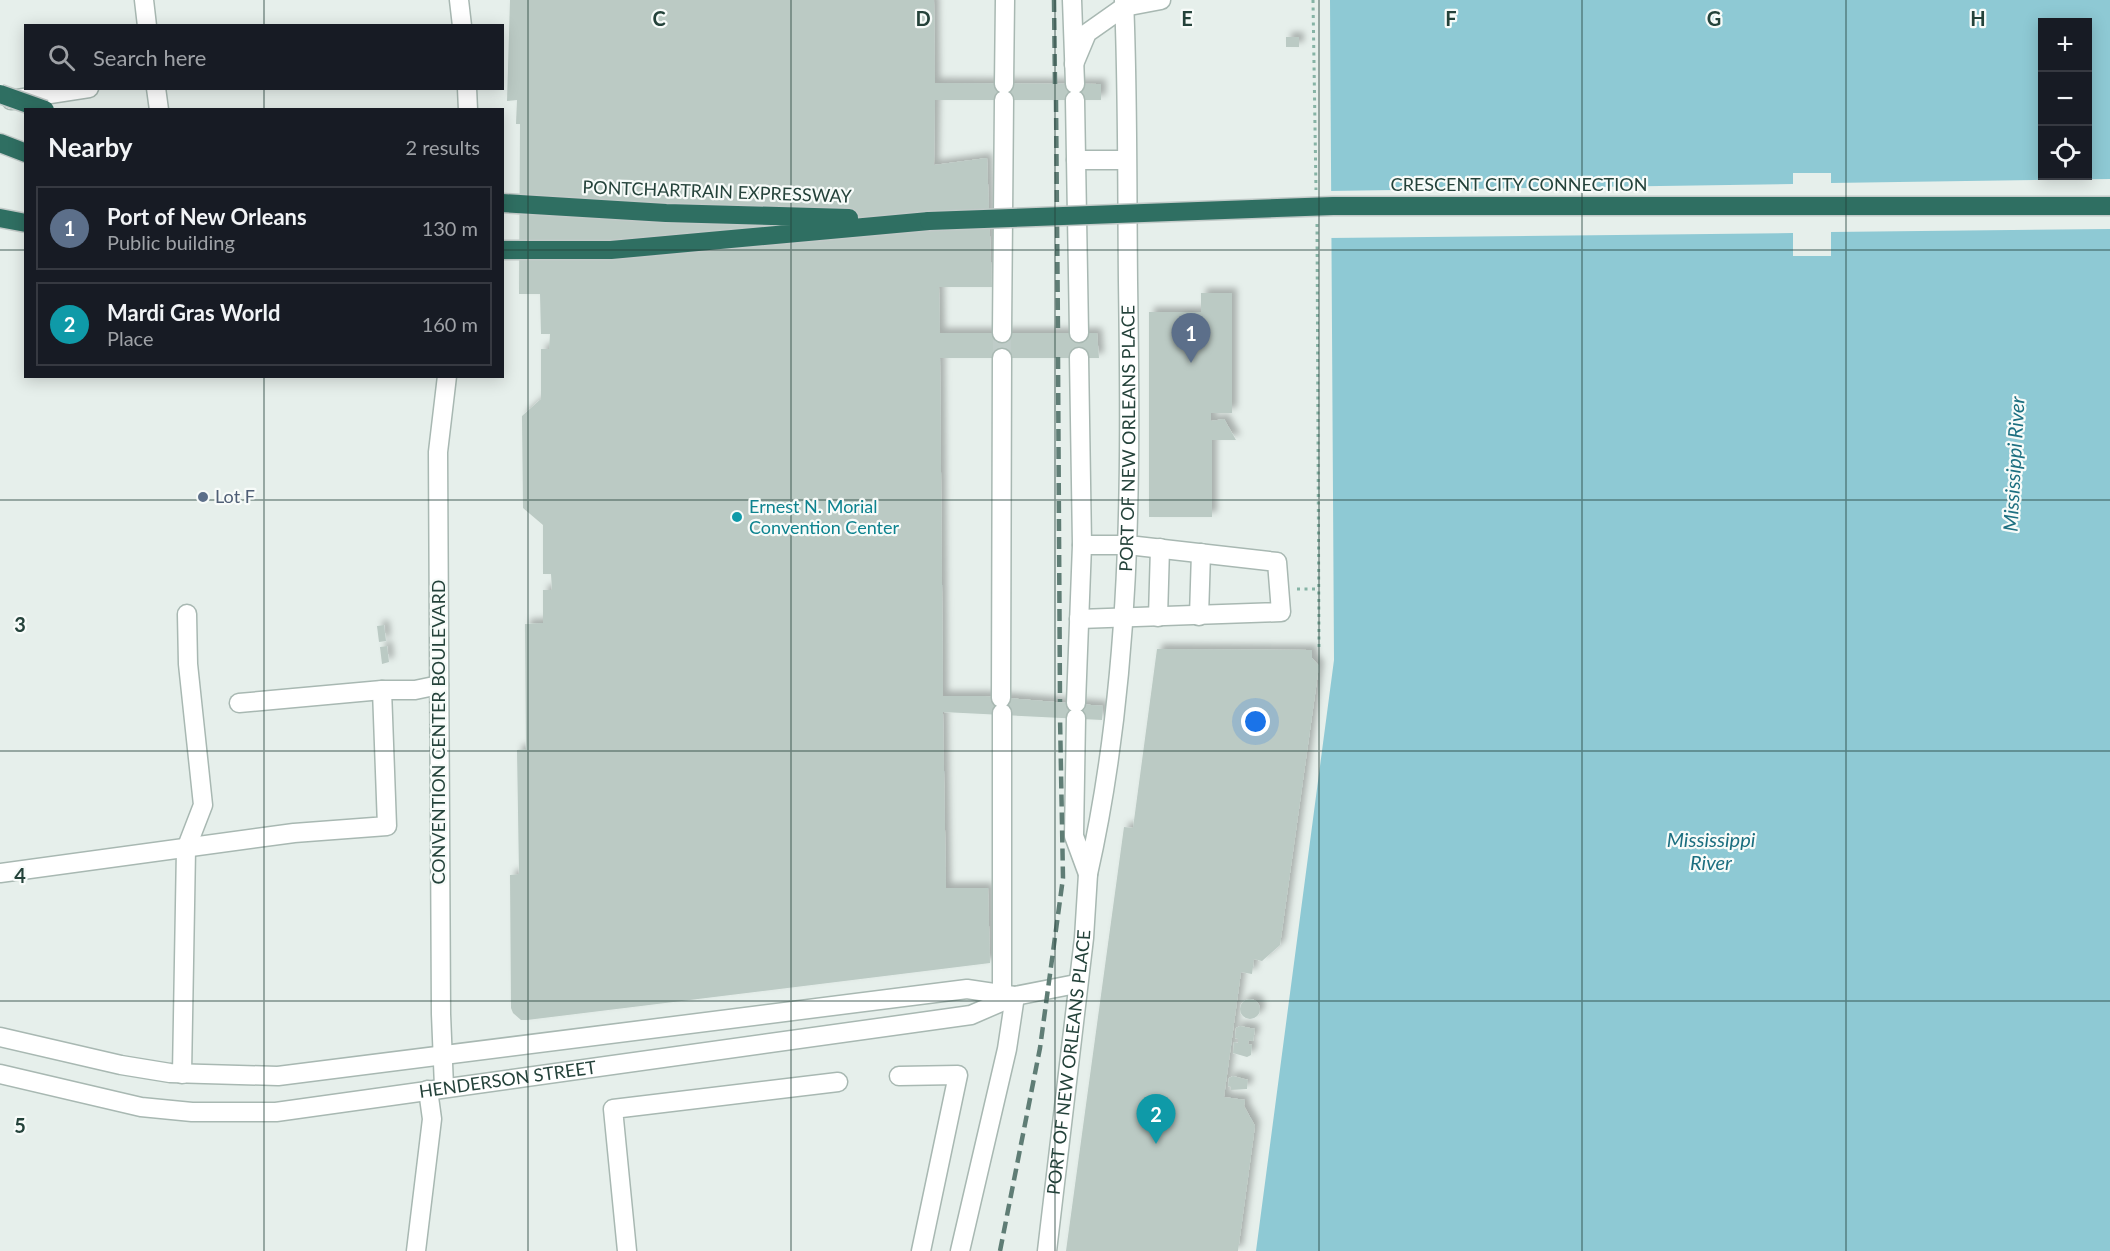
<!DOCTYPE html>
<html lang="en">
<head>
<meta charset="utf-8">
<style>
  body { margin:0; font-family:Lato,sans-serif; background:#242831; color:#f1f3f6 }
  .controls { position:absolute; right:18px; top:18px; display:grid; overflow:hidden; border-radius:0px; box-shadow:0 3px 15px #0003 }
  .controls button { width:54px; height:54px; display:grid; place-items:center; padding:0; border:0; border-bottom:2px solid #363941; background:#171b24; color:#f1f3f6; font:30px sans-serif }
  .you { position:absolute; left:1256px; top:722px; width:21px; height:21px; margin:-15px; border:4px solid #fff; border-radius:50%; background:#1a73e8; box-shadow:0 0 0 9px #1a73e833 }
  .badge { display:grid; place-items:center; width:39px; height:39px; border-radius:50%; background:#0b8043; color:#fff; font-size:20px; font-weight:700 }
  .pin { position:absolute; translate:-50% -50px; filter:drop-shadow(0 2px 3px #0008) }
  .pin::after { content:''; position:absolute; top:32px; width:21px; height:18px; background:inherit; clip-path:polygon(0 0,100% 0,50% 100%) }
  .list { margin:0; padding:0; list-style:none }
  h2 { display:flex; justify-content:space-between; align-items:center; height:78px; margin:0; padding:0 24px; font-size:26px }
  h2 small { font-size:20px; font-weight:400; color:#9ea1a6 }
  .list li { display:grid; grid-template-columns:39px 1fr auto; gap:18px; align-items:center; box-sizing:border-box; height:84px; margin:0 12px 12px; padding:0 12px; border:2px solid #363941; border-radius:0px }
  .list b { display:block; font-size:22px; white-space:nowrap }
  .list p { margin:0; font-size:20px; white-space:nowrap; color:#9ea1a6 }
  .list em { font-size:20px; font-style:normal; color:#9ea1a6 }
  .icon { flex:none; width:33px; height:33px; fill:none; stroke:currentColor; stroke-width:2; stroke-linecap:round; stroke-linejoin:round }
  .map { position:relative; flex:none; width:2110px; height:1251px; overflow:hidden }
  .search { position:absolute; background:#171b24; box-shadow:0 3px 15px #0003; left:24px; top:24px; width:480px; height:66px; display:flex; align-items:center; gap:15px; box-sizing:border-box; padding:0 21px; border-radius:0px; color:#9ea1a6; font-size:22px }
  .panel { position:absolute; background:#171b24; box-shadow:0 3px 15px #0003; left:24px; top:108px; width:480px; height:270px; border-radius:0px }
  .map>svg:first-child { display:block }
  .water { fill:#8ec9d4; fill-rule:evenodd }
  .pier { fill:#e6efeb }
  .building { fill:#bbcac4; filter:url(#shadow) }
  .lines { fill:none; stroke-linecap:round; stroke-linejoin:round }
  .minor-tunnel { stroke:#bfccc8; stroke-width:18; stroke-dasharray:18 9; stroke-linecap:butt }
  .minor-casing { stroke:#a8b8b2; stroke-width:21 }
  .highway-casing { stroke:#c2cac8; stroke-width:21 }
  .path { stroke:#86b3a5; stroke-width:3; stroke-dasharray:3 4.5; stroke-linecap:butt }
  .minor { stroke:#fff; stroke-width:18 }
  .highway { stroke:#2f6f62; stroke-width:18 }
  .rail { stroke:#5f7d75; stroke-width:4.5; stroke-dasharray:12 6; stroke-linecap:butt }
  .highway-bridge-casing { stroke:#c2cac8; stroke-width:21; stroke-linecap:butt }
  .highway-bridge { stroke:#2f6f62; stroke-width:18 }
  .grid { fill:none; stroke:#24423a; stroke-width:1.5; stroke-opacity:0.55 }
  .service-dot { fill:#5c6f8a; stroke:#f7fbf9; stroke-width:2 }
  .culture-dot { fill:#0f9aa8; stroke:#f7fbf9; stroke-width:2 }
  .labels { text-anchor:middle; stroke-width:4.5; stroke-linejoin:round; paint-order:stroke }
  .street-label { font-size:18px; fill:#24423a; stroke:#f7fbf9 }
  .service-label { font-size:18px; fill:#4e5e75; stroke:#f7fbf9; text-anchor:start }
  .culture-label { font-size:18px; fill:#0d838f; stroke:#f7fbf9; text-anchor:start }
  .water-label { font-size:20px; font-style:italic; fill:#1c6f80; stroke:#f7fbf9 }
  .grid-label { font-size:20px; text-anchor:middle; font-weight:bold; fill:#24423a; stroke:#f7fbf9; stroke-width:4.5; stroke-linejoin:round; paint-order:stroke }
</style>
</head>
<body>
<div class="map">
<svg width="2110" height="1251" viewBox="0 0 2110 1251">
  <defs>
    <filter id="shadow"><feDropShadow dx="5" dy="-5" stdDeviation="3" flood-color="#0004"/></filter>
  </defs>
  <rect width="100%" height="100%" fill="#e6efeb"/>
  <path class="water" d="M1330 0H2110V1251H1256L1334 660ZM2042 22H2088V176H2042Z"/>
  <path class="pier" d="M1793 173H1831V183L2110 179V229L1831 232V256H1793V233L1329 238V191L1793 184Z"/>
  <path class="building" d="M510 0H934L935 83 1101 84V100H935L934 165 987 158 992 287H939L940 333H1097L1099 358H940L943 696H983L1103 706 1102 720 943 712 946 888H988L990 963 527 1020H521L513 1013 511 1008 510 875 519 874 517 750 526 749 525 624 543 623V590H552L551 574H543V525L523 508 522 416 541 399V349H549L550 334H541L540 294H519L520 124H516L517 100 507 101Z
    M1286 37H1299V47H1286Z
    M1201 293H1232V413H1211V421L1224 419 1236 440H1212V517H1149V312H1201Z
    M384 625 386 641 379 642 377 626Z
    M387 646 389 662 382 664 380 647Z
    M1157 649 1312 650V658L1319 666 1280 945 1262 961 1254 959 1252 974 1241 972 1224 1097 1245 1100 1244 1106 1255 1126 1238 1251H1066L1124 827 1133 828Z
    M1240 1009a10 10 0 1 1 20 0a10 10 0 1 1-20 0Z
    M1240 1026 1255 1029 1253 1041 1249 1040 1248 1044 1252 1045 1251 1055 1247 1057 1233 1053 1234 1042 1238 1043V1039L1235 1038 1236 1028Z
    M1233 1076 1248 1080 1247 1089 1231 1090V1087L1228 1086 1229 1078Z"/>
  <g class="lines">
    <path class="minor-tunnel" d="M1002 358V333"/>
    <defs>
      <g id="minor">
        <path d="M144 0 147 26"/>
        <path d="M459 0 462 26"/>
        <path d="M1072 0 1075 84"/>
        <path d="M1074 64 1087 33 1124 7 1161 0"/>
        <path d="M1004 84 1005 0"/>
        <path d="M156 88 159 110"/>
        <path d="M467 88 468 110"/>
        <path d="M11 100 89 88"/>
        <path d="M1075 100 1079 333"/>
        <path d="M1076 160H1126"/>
        <path d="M1002 333 1004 100"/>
        <path d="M1199 616 1201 553"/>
        <path d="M1158 617 1160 548"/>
        <path d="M1079 619 1281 612 1277 562 1128 545H1082"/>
        <path d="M1001 698 1002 358"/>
        <path d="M239 703 382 690"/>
        <path d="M1076 703 1082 545 1079 357"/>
        <path d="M1002 713V994"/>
        <path id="s1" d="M1076 718 1074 836 1088 874C1132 679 1131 480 1128 282 1127 188 1128 94 1124 0"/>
        <path d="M0 873 294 833 387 826 382 690H415L439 685"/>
        <path d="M0 1037 121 1065 170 1073 278 1076 967 989 1014 996"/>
        <path id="s2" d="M0 1074 141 1107 192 1112H276L971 1015 1015 996 1076 984"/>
        <path d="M182 1074 186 849 203 805 188 664 187 614"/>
        <path d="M899 1076 958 1075 921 1251"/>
        <path d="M444 1087 441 1014 438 452 447 376"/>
        <path d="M416 1251 432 1119 428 1090"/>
        <path d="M627 1251 613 1109 838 1082"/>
        <path d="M960 1251 1007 1049 1015 996"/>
        <path id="s3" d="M1047 1251 1084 938 1088 874"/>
      </g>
      <path id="highway" d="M0 143 26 153
        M502 203 666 213 849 218
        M0 218 26 223
        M502 250H611L929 221"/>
    </defs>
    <use href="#minor" class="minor-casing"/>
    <use href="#highway" class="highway-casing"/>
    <path class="path" d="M1313 0 1316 190
      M1317 224 1319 651
      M1297 589H1319"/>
    <use href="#minor" class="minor"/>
    <use href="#highway" class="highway"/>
    <path class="rail" d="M1054 0 1055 84
      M1056 100 1058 333
      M1058 357 1060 702
      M1000 1251 1040 1048 1063 878 1060 717"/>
    <defs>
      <path id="highway-bridge" d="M0 94 45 110
        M929 221 1333 206H2110"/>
    </defs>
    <use href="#highway-bridge" class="highway-bridge-casing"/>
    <use href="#highway-bridge" class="highway-bridge"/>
  </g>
  <path class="grid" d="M264 0V26M528 0V1251M791 0V1251M1055 0V1251M1319 0V1251M1582 0V1251M1846 0V1251M264 88V110M0 250H26M502 250H2110M264 376V1251M0 500H2110M0 751H2110M0 1001H2110"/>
  <circle class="service-dot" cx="203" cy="497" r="6"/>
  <circle class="culture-dot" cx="737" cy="517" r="6"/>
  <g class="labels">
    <g class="street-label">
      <text x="1519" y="191">CRESCENT CITY CONNECTION</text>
      <text transform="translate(717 192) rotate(2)" y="6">PONTCHARTRAIN EXPRESSWAY</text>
      <text dy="6" stroke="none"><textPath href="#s1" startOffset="597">PORT OF NEW ORLEANS PLACE</textPath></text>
      <text transform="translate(439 732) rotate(-90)" y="6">CONVENTION CENTER BOULEVARD</text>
      <text dy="6" stroke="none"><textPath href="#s3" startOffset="190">PORT OF NEW ORLEANS PLACE</textPath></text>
      <text dy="6" stroke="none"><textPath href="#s2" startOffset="514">HENDERSON STREET</textPath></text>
    </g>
    <g class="service-label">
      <text x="215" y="503">Lot F</text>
    </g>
    <g class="culture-label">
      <text x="749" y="513">Ernest N. Morial<tspan x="749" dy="21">Convention Center</tspan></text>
    </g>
    <g class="water-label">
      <text transform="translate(2014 464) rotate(-87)" y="7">Mississippi River</text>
      <text x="1711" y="847">Mississippi<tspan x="1711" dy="23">River</tspan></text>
    </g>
  </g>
  <g class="grid-label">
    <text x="659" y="26">C</text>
    <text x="923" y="26">D</text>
    <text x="1187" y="26">E</text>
    <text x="1451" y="26">F</text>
    <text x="1714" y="26">G</text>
    <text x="1978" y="26">H</text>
    <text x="20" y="632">3</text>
    <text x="20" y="883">4</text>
    <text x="20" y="1133">5</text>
  </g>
</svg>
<div class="controls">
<button>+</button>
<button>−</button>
<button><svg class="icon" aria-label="locate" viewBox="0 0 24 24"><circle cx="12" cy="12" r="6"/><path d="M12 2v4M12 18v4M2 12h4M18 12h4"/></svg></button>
</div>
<div class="you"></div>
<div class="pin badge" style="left:1191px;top:363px;background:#5c6f8a">1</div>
<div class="pin badge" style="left:1156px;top:1144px;background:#0f9aa8">2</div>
<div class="search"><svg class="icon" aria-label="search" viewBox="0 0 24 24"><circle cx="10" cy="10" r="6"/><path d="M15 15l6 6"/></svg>Search here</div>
<section class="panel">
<h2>Nearby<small>2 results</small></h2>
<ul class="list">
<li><span class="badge" style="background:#5c6f8a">1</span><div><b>Port of New Orleans</b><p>Public building</p></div><em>130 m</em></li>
<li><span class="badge" style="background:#0f9aa8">2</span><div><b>Mardi Gras World</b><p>Place</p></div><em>160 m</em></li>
</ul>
</section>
</div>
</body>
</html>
